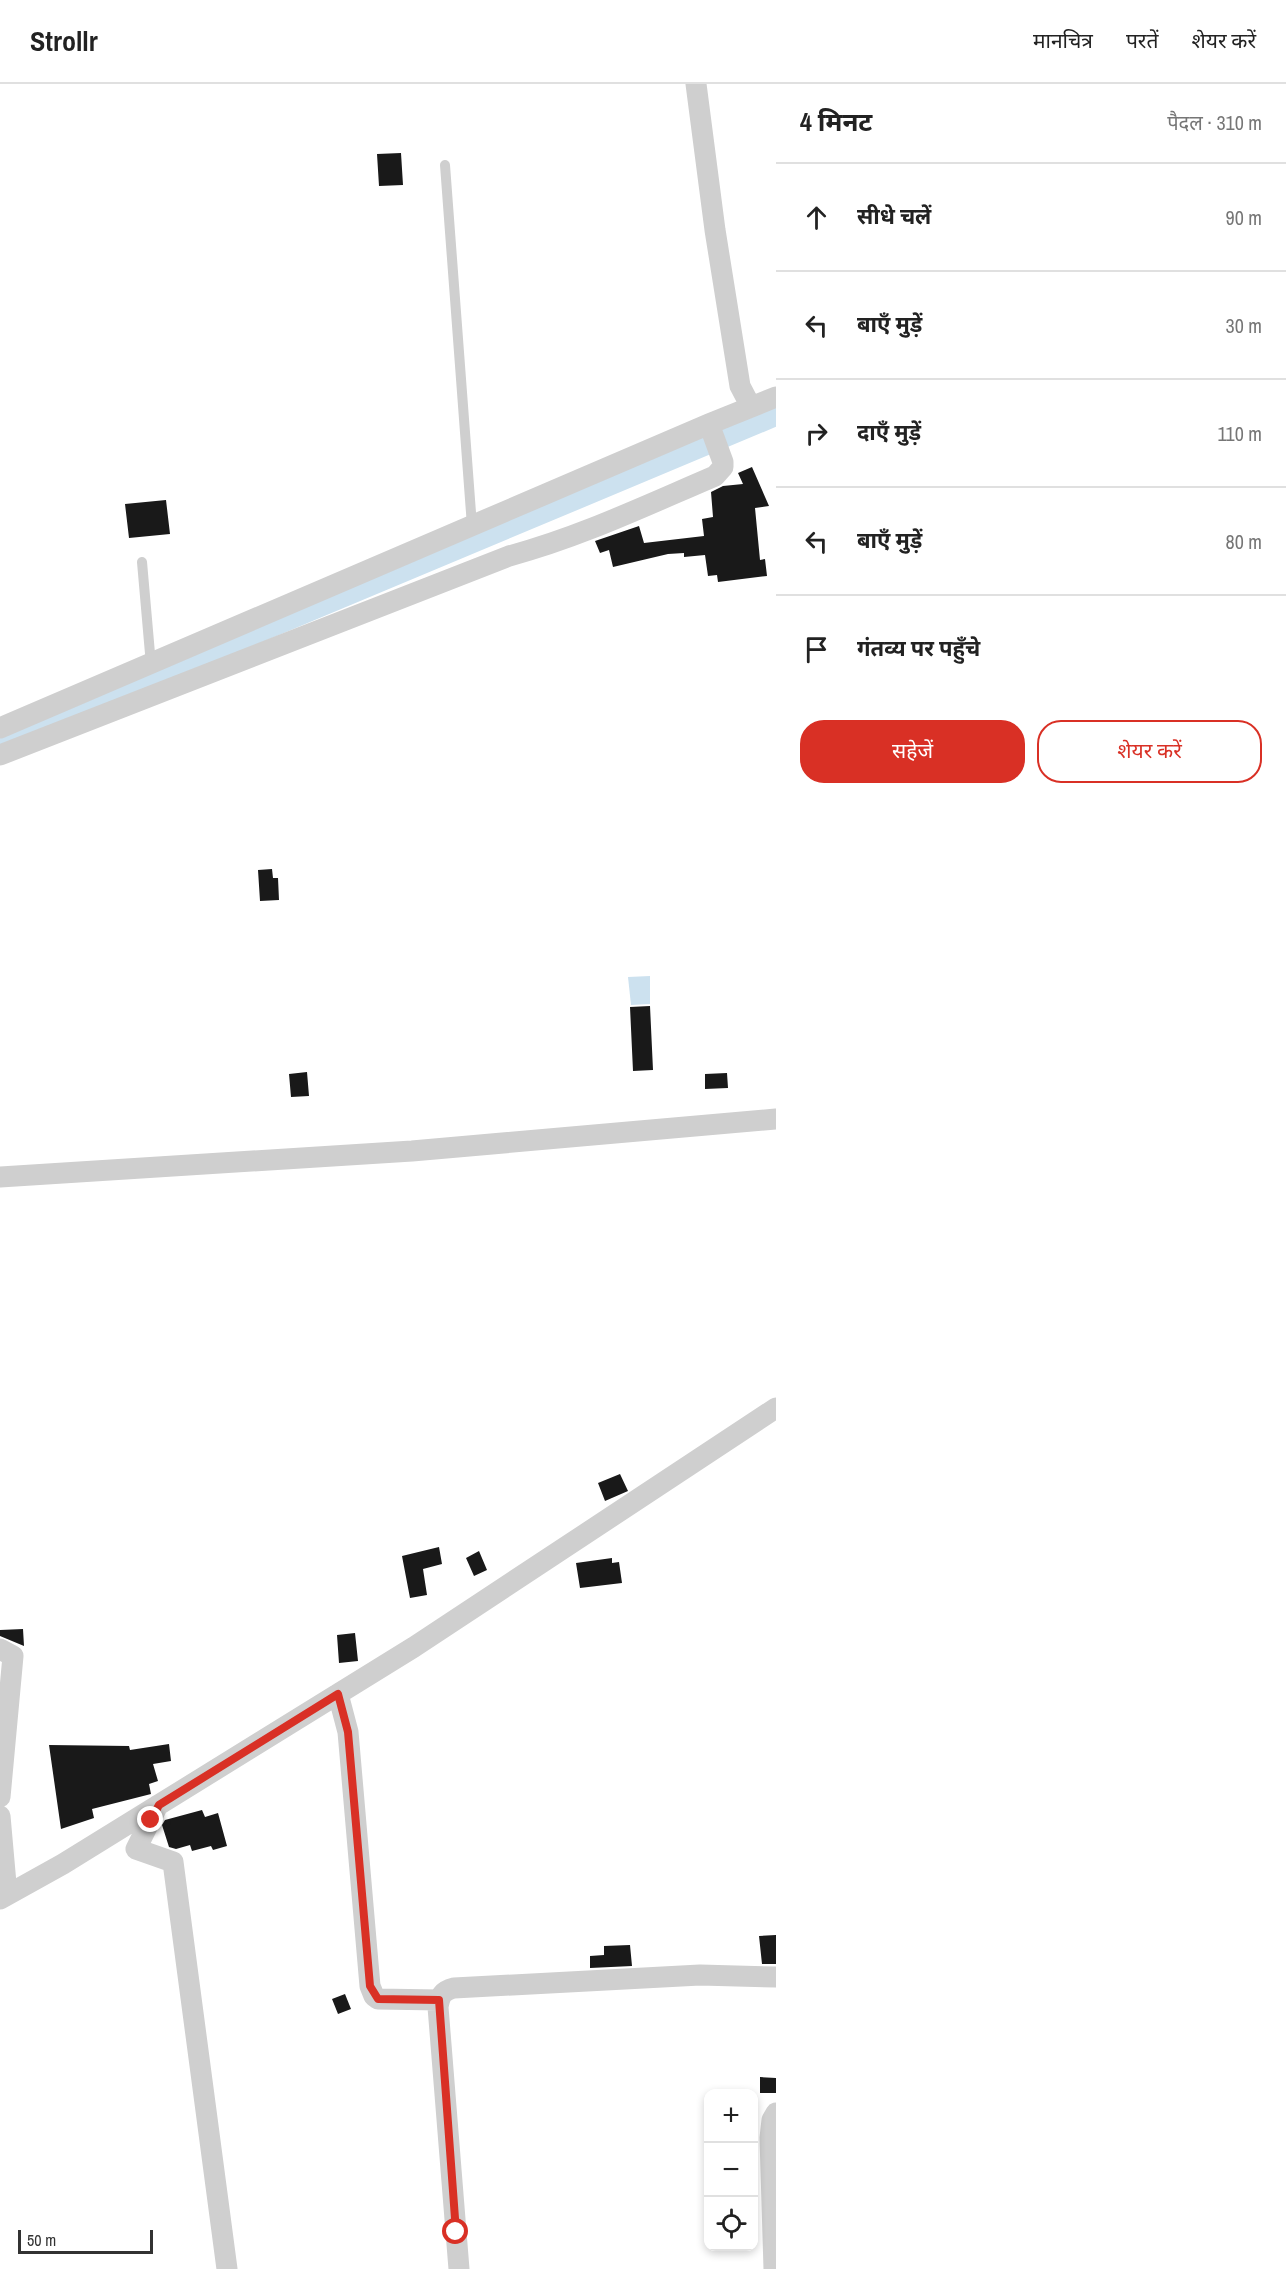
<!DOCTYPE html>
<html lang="hi">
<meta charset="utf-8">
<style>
:root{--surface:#fff;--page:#f6f6f6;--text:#222;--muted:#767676;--line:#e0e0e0;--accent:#d93025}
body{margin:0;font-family:"Archivo Narrow","Noto Sans Devanagari",sans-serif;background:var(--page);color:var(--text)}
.controls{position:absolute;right:18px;bottom:18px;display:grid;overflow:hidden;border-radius:12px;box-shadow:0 3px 9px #0003}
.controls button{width:54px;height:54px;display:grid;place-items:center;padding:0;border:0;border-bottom:2px solid var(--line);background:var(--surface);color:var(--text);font:30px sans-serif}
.scale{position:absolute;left:18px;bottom:15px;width:135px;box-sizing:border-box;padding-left:6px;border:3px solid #323232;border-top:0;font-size:16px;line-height:21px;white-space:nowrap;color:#323232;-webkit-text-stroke:4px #fff;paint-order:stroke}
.stop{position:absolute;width:18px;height:18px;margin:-14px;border:4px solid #d93025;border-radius:50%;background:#fff}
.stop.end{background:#d93025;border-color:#fff;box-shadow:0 2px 6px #0008}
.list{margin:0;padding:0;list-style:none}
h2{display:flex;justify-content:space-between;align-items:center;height:78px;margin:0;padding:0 24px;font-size:26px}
h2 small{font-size:20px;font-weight:400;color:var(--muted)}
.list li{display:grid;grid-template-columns:39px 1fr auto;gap:18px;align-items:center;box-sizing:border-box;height:108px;padding:0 24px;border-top:2px solid var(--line)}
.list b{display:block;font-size:22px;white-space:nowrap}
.list em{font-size:20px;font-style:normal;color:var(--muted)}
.actions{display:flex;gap:12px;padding:18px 24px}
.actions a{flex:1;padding:14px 0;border:2px solid var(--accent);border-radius:24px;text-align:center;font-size:21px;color:var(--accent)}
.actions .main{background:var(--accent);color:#fff}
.icon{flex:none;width:33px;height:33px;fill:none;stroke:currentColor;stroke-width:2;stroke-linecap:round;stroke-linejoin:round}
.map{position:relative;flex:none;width:776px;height:2185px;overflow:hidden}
header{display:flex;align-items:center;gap:36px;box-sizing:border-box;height:84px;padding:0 30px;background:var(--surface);border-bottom:2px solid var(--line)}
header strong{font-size:28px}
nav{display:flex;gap:33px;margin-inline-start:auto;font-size:21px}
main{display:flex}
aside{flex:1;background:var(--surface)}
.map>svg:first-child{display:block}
.water{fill:#cce1ef}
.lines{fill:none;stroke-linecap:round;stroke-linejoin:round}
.canal{stroke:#cce1ef;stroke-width:20}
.building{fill:#191919}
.lane{stroke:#cfcfcf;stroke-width:10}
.street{stroke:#cfcfcf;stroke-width:21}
.route{stroke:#d93025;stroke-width:8}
</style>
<header>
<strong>Strollr</strong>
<nav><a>मानचित्र</a><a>परतें</a><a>शेयर करें</a></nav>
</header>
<main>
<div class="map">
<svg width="776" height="2185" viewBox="0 0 776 2185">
<rect width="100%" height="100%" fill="#fff"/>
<path class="water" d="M650 892V920L631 921 628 893Z"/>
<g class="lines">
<path class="canal" d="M0 657 776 332"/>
</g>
<path class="building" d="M401 69 403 101 379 102 377 70Z
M752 383 769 422 755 424 760 476 765 475 767 492 718 498 717 491 708 492 705 471 684 473V469L668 470 613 483 609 466 600 469 595 457 639 442 644 459 704 452 702 435 713 433 711 408 723 402 743 400 738 389Z
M166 416 170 450 129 454 125 420Z
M272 785 273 794H278L279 816 260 817 258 786Z
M650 922 653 986 633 987 630 923Z
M307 988 309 1012 291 1013 289 990Z
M727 989 728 1004 705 1005V990Z
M620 1390 628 1407 605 1417 598 1399Z
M439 1463 442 1480 423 1485 427 1511 410 1514 402 1472Z
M479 1467 487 1486 474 1492 466 1474Z
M612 1474V1479L619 1478 622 1499 580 1504 576 1479Z
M23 1545 24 1562 0 1552V1546Z
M355 1549 358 1577 339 1579 337 1551Z
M169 1660 171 1677 153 1680 158 1697 149 1700 151 1710 92 1725 94 1734 61 1745 49 1661 129 1662 130 1666Z
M202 1726 205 1733 218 1729 227 1762 213 1766 211 1762 192 1767 190 1761 176 1765 169 1763 162 1741 165 1736Z
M776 1851V1880H762L759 1852Z
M630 1861 632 1882 590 1884V1872L604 1871V1862Z
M345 1910 351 1925 338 1930 332 1915Z
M760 1993 776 1994V2009H760Z"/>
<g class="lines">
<path class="lane" d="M445 81 472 442
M142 478 151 581"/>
<path class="street" d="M696 0 715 146 740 302 751 323
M0 644 709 340 776 313
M0 671 509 472C580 453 647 421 715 392L723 383V378L709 340
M0 1093 412 1067 776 1035
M0 1565 13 1572 0 1713
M338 1610 348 1648 370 1902 374 1912 378 1915 439 1916
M158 1721 136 1765 173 1778 227 2185
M0 1732 7 1811
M0 1815 63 1780 414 1563 776 1324
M459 2185 438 1923C440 1912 442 1907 454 1904L700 1891 776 1893
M774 2185 770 2054 772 2036 776 2029"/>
</g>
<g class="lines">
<path class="route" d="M151 1736 159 1721 338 1610 348 1648 370 1902 378 1915 439 1916 456 2148"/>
</g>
</svg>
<div class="controls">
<button>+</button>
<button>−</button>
<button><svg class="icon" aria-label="locate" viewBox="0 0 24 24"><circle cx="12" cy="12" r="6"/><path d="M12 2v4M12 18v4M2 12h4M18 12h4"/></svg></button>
</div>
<div class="scale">50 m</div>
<div class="stop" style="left:456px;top:2148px"></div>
<div class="stop end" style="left:151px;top:1736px"></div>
</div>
<aside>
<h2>4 मिनट<small>पैदल · 310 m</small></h2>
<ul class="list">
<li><svg class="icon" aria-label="ahead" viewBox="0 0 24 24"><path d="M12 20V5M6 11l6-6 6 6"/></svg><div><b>सीधे चलें</b></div><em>90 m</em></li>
<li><svg class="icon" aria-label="left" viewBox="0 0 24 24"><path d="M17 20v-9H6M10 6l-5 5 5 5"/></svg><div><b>बाएँ मुड़ें</b></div><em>30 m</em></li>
<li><svg class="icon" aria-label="right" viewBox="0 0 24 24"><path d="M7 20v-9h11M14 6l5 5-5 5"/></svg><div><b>दाएँ मुड़ें</b></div><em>110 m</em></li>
<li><svg class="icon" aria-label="left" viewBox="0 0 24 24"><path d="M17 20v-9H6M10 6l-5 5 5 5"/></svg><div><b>बाएँ मुड़ें</b></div><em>80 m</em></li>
<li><svg class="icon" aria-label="arrive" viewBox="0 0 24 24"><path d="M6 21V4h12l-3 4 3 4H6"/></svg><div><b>गंतव्य पर पहुँचे</b></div></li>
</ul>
<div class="actions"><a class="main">सहेजें</a><a>शेयर करें</a></div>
</aside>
</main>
